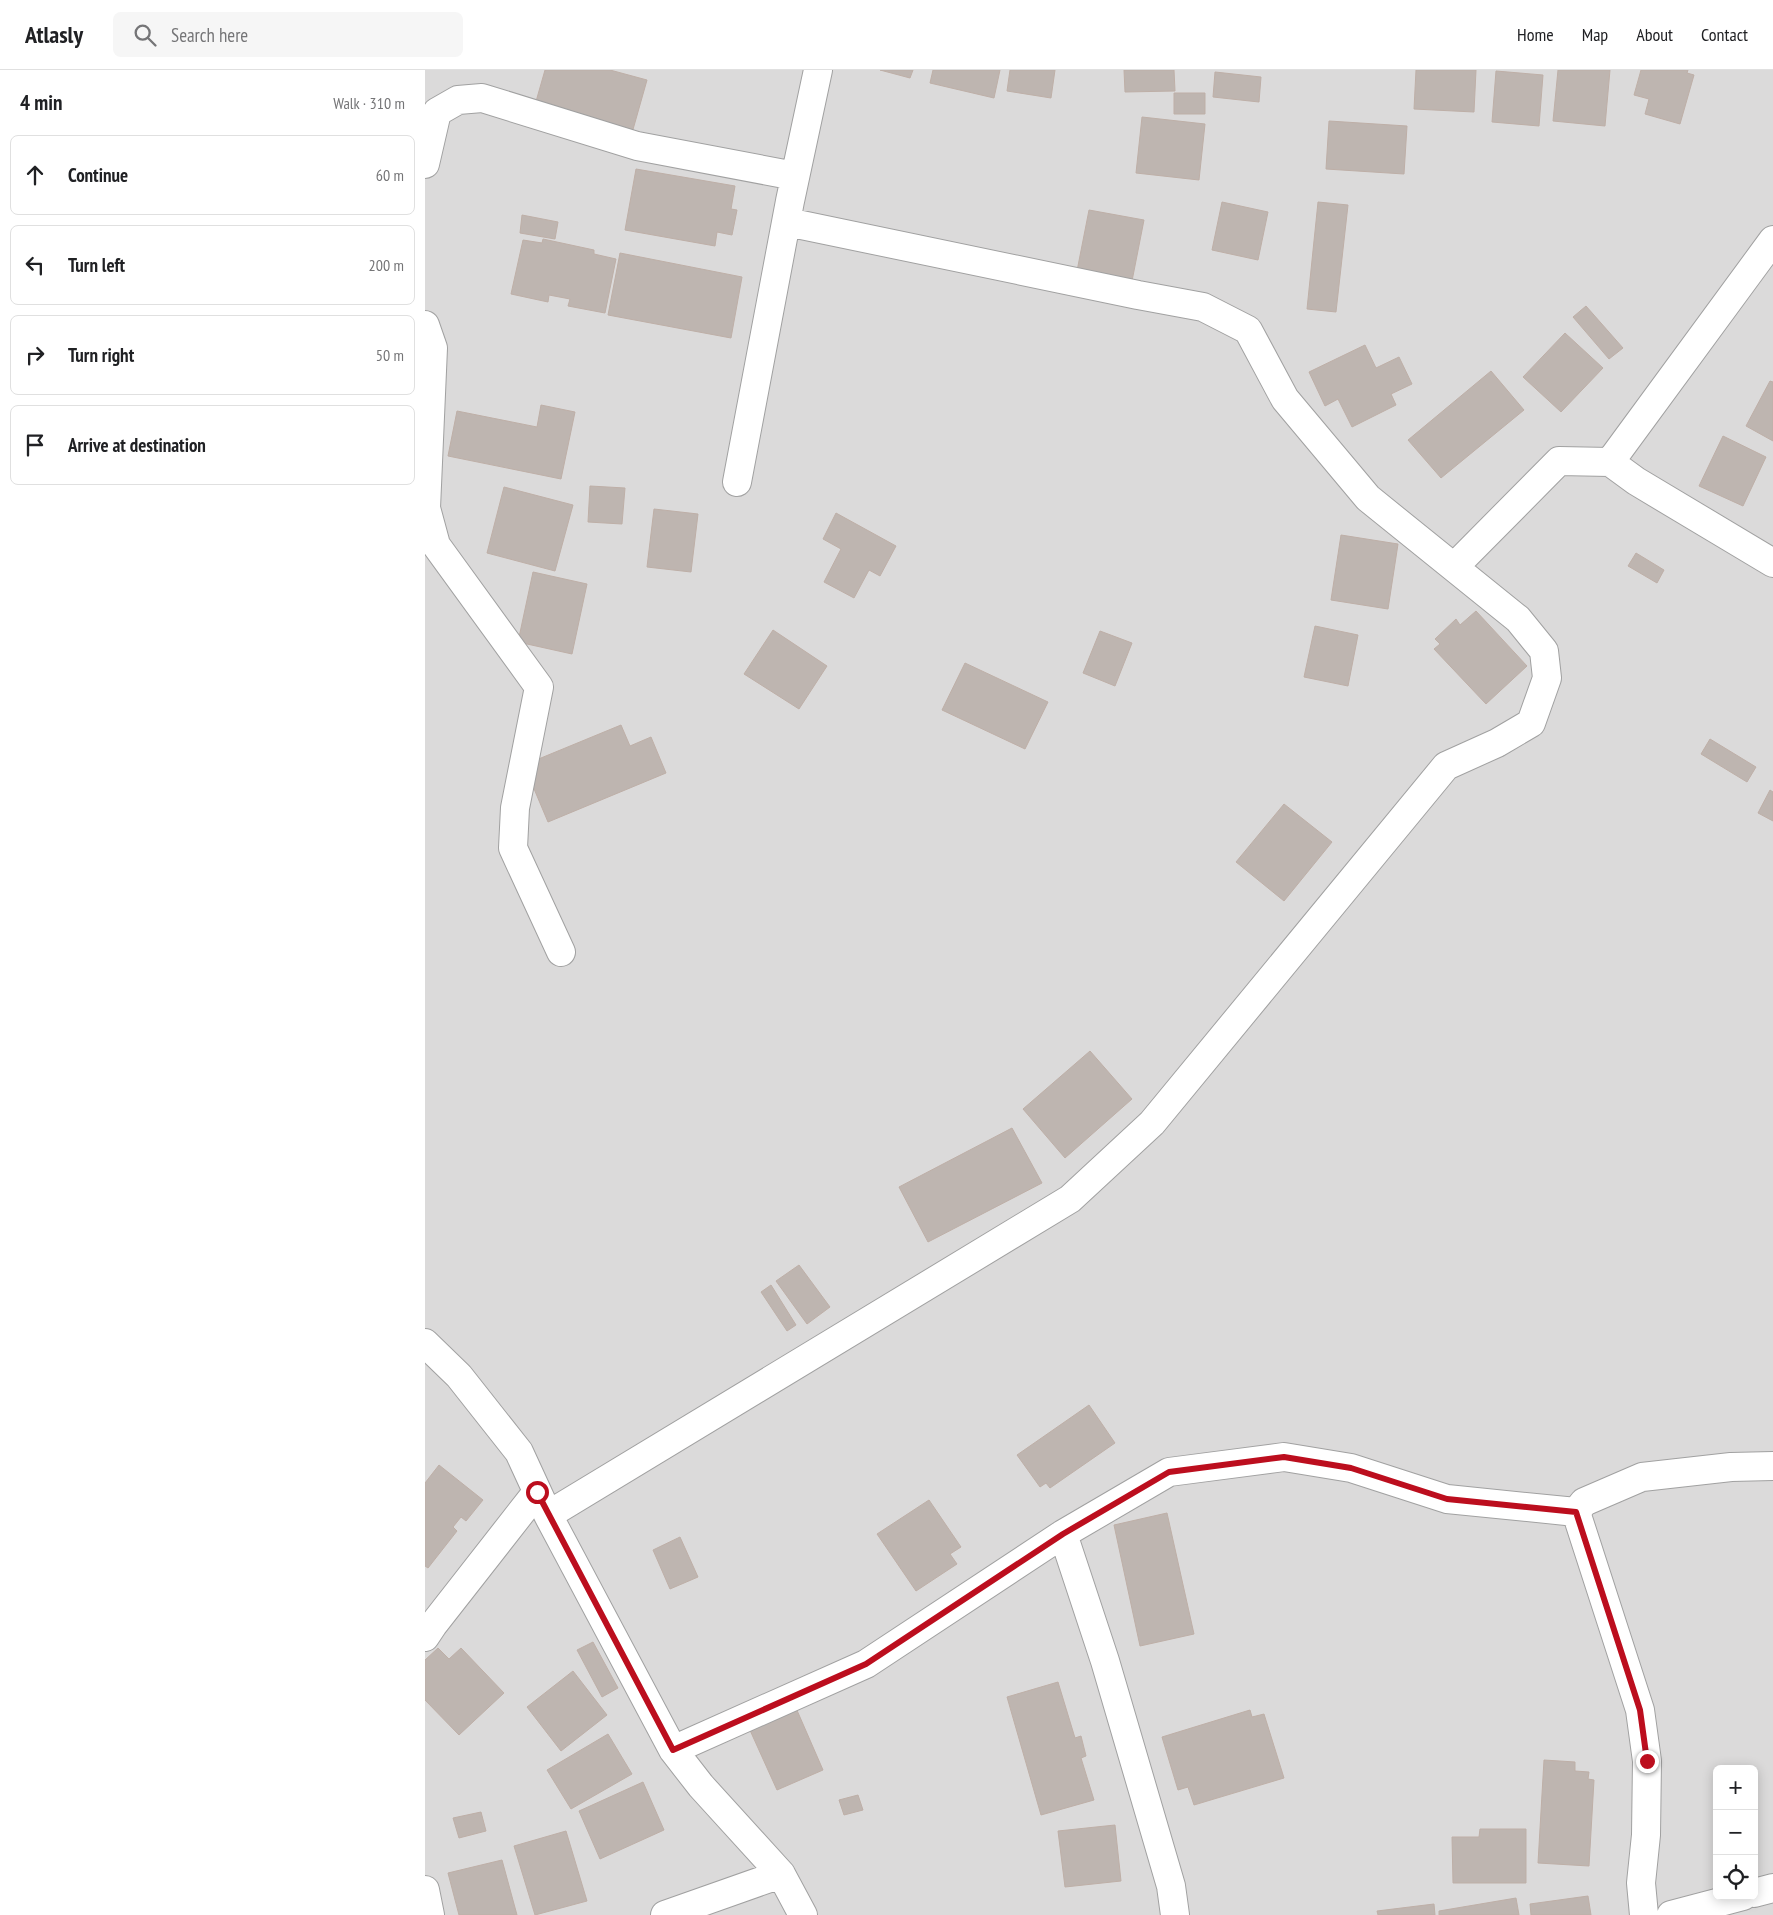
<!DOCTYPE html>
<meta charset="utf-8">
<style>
:root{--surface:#fff;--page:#f6f6f6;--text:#202124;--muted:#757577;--line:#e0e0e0}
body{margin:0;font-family:"PT Sans Narrow",sans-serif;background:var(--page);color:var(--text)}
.controls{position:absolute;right:15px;bottom:15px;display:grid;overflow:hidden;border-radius:8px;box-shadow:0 2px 12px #0003}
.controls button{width:45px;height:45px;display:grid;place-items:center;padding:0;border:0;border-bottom:1px solid var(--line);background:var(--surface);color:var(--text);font:25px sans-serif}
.stop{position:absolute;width:15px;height:15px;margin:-11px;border:4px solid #bc0e1e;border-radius:50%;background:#fff}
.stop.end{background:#bc0e1e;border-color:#fff;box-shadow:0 1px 5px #0008}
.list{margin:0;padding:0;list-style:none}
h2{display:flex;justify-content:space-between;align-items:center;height:65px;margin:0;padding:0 20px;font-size:21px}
h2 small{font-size:16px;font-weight:400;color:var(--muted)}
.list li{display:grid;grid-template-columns:32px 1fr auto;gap:15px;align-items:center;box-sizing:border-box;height:80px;margin:0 10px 10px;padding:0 10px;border:1px solid var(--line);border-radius:8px}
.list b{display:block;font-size:19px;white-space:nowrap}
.list em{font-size:16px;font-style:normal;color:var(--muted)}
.icon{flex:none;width:28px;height:28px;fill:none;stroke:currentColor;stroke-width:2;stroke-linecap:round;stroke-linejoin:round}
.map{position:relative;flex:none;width:1348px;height:1845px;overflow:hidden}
header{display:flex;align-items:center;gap:30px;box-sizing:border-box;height:70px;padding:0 25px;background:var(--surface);border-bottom:1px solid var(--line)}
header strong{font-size:24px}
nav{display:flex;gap:28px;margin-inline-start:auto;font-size:18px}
.search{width:350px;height:45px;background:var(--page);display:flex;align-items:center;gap:12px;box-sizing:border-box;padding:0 18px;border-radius:8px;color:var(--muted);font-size:19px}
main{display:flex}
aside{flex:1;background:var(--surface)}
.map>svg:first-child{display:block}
.residential{fill:#dbdada;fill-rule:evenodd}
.building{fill:#beb5b0;stroke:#beafa7}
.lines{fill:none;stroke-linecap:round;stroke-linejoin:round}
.minor-casing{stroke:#a1a1a1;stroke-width:30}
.minor{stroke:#fff;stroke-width:28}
.route{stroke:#bc0e1e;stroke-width:6}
</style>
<header>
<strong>Atlasly</strong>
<div class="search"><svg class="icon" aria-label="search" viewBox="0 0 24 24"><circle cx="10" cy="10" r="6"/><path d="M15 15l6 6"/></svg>Search here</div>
<nav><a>Home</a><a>Map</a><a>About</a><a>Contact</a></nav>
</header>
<main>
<aside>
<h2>4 min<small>Walk · 310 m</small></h2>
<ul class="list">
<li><svg class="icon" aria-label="ahead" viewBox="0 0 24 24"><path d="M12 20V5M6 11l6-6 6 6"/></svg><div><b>Continue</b></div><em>60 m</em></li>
<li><svg class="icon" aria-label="left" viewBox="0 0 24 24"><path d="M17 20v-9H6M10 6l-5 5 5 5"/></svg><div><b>Turn left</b></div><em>200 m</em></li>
<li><svg class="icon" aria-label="right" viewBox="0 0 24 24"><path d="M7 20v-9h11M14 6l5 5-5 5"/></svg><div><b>Turn right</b></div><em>50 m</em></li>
<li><svg class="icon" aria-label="arrive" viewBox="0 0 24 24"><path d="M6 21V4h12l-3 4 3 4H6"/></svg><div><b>Arrive at destination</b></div></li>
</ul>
</aside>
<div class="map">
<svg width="1348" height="1845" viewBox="0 0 1348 1845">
<rect width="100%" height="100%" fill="#ede9e4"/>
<path class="residential" d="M0 0H1348V1845H0ZM1292 1699H1329V1826H1292Z"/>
<path class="building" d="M120 0H185L222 10 207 63 110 35Z
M455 0H488L485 8Z
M508 0H575L569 28 505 13Z
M585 0H630L626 28 582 21Z
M699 0H749L750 21 700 22Z
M991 0H1051L1049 42 989 39Z
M1133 0H1185L1180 56 1128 51Z
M1216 0H1263L1262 3 1269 5 1255 54 1220 44 1224 29 1209 25Z
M1071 1 1118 5 1114 56 1067 52Z
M790 2 836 7 834 32 788 27Z
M749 23H780V44H749Z
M717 47 780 54 774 110 711 103Z
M904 51 982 56 979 104 901 99Z
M211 99 310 116 306 139 312 140 307 165 292 162 290 176 200 160Z
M797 132 843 142 833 190 787 180Z
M893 132 923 135 911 242 882 239Z
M664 140 719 150 707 211 652 201Z
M97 145 133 152 130 169 95 163Z
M118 169 169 180V184L191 189 180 243 143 236 145 229 124 225 123 232 86 224 98 170 117 173Z
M195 183 317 207 306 268 183 245Z
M1161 236 1198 278 1184 289 1148 247Z
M1140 263 1178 298 1136 342 1098 307Z
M940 275 951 298 974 287 987 314 966 324 971 335 927 357 913 329 900 336 884 302Z
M1066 301 1099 340 1016 408 983 370Z
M1345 311 1348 312V371L1321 356Z
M116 335 150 342 136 409 23 386 32 341 112 357Z
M1298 366 1341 387 1318 436 1274 416Z
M165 416 200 418 197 454 163 452Z
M79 417 148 435 130 501 62 483Z
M229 439 273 444 266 502 222 497Z
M411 443 471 476 455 506 444 500 429 528 399 512 416 479 398 469Z
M916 465 973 474 963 539 906 530Z
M1211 483 1239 500 1232 513 1203 496Z
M108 502 162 514 147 584 93 572Z
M1051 541 1102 596 1061 634 1009 579 1015 574 1010 569 1031 549 1035 555Z
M890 556 933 565 923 616 879 607Z
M348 560 402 596 374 639 319 604Z
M675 561 707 573 690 616 658 603Z
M540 593 623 632 600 679 517 640Z
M196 655 205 676 226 667 241 703 123 752 99 695Z
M1285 669 1331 697 1322 712 1276 684Z
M1345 720 1348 722V751L1333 743Z
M859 734 907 772 859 831 811 792Z
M665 981 707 1029 640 1088 598 1039Z
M587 1058 617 1113 503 1172 474 1117Z
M374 1195 405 1237 382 1254 351 1211Z
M346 1215 371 1255 362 1261 336 1222Z
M664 1335 690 1373 625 1418 621 1413 615 1417 592 1385Z
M14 1395 58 1430 41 1451 36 1447 28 1457 32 1461 3 1498 0 1496V1413Z
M504 1430 536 1477 525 1484 532 1494 491 1521 452 1464Z
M742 1443 769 1564 715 1576 689 1455Z
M255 1467 273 1507 245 1519 228 1480Z
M168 1572 193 1618 177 1627 152 1580Z
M13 1578 24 1589 36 1578 79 1623 34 1665 0 1630V1590Z
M148 1601 182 1645 136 1681 102 1637Z
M633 1612 650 1668 656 1666 661 1686 656 1688 669 1730 616 1745 582 1627Z
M371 1638 398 1700 352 1720 324 1658Z
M825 1640 827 1647 839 1644 859 1708 769 1735 763 1717 753 1720 737 1667Z
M183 1664 207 1704 146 1739 122 1700Z
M1119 1690 1150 1692V1701L1164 1702 1163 1709 1169 1710 1164 1796 1113 1793Z
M218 1712 239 1760 175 1789 154 1741Z
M433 1725 438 1740 419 1745 414 1730Z
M56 1742 61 1761 34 1768 28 1748Z
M690 1755 696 1811 640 1817 633 1761Z
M1055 1759H1101V1813H1028L1027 1767H1054Z
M141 1761 162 1831 110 1845 89 1776Z
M77 1790 92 1845H34L23 1803Z
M1163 1826 1166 1845H1106L1105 1834Z
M1091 1828 1094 1845H1014V1841Z
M1009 1834 1010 1845H953L952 1841Z"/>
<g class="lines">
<g class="minor-casing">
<path id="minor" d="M0 94 12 42 33 30 57 28 212 76 370 106
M0 255 8 278 1 438 11 475 114 617 90 738 88 778 136 882
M1185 392 1348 170
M312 412 365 131 393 0
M1029 497 1134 391 1185 392 1211 411 1348 493
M0 1273 34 1306 94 1382 123 1445 248 1680 276 1716 356 1804 378 1845
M1151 1442 1159 1432 1217 1407 1306 1397 1348 1396
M123 1445 645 1129 727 1053 1021 696 1072 673 1106 653 1122 608 1119 581 1093 549 943 428 860 329 823 260 778 237 713 225 362 152
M638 1464 680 1591 746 1816 750 1845
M0 1567 8 1555 112 1422
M248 1680 441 1594 638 1464 744 1402 859 1387 926 1398 1022 1429 1151 1442 1215 1640 1222 1691 1221 1765 1216 1813 1219 1845
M0 1820 5 1845
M1329 1823 1348 1818
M240 1845 356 1804
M1246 1845 1318 1826"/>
</g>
<use href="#minor" class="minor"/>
</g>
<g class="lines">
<path class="route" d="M112 1422 248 1680 441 1594 638 1464 744 1402 859 1387 926 1398 1022 1429 1151 1442 1215 1640 1222 1691"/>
</g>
</svg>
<div class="controls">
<button>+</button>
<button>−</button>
<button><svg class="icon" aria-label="locate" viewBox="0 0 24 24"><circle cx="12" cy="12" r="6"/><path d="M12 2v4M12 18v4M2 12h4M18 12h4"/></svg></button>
</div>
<div class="stop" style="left:112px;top:1422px"></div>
<div class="stop end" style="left:1222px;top:1691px"></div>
</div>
</main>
